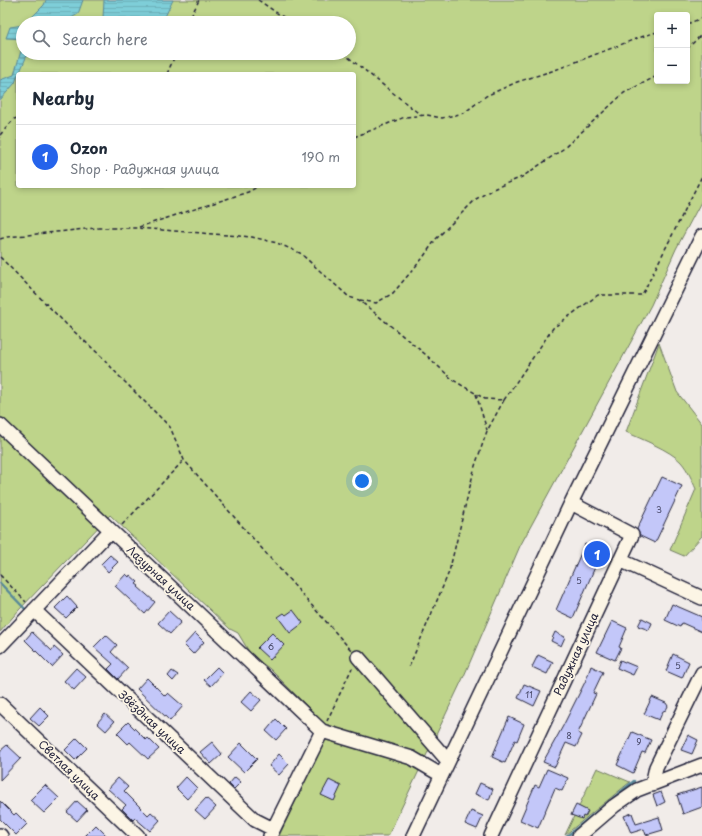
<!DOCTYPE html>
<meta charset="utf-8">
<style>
:root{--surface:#fff;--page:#f6f6f7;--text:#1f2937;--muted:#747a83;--line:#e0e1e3;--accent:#2563eb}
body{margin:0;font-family:"Playpen Sans",sans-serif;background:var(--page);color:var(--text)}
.controls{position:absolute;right:12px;top:12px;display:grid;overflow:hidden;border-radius:4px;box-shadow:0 2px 6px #0003}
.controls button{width:36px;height:36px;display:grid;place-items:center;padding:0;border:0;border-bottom:1px solid var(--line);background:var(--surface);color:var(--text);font:20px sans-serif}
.you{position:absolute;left:362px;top:481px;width:14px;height:14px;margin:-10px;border:3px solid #fff;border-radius:50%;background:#1a73e8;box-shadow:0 0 0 6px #1a73e833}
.badge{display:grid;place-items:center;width:26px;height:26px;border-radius:50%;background:var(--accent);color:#fff;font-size:13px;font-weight:700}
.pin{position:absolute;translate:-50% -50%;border:2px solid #fff;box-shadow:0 1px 4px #0006}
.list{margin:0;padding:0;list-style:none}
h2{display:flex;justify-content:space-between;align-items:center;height:52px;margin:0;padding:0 16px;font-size:17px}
h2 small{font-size:13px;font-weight:400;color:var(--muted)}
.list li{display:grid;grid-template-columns:26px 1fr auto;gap:12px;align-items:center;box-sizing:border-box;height:64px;padding:0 16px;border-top:1px solid var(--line)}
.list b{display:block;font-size:15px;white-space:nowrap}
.list p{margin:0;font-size:13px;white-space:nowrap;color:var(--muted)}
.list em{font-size:13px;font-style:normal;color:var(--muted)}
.icon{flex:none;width:22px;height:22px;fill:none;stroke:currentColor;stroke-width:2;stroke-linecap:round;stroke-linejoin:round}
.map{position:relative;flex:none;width:702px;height:836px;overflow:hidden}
.search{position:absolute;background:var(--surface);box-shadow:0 2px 6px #0003;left:16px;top:16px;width:340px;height:44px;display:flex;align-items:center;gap:10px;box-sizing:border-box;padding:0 14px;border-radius:22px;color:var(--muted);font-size:15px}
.panel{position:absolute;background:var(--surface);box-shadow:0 2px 6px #0003;left:16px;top:72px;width:340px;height:116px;border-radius:4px}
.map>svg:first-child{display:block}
.green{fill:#bed48a;stroke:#707b62;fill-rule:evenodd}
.water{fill:url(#water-rules);stroke:#598999}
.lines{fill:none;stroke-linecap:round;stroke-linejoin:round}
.stream{stroke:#598999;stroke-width:2.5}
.building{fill:#c3c7f9;stroke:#22223b}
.minor-casing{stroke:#22223b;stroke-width:16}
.path{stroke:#22223b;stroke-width:1.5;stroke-dasharray:4 3;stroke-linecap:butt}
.minor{stroke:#fcf5e5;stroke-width:13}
.labels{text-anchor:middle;stroke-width:3.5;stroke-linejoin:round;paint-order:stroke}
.number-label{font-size:9px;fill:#4a4b6a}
.street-label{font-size:11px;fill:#22223b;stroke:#fcf5e5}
</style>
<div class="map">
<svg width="702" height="836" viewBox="0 0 702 836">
<defs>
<pattern id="water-rules" width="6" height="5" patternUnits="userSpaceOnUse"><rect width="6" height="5" fill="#7eced8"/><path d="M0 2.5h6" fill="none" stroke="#6db1ba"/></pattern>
</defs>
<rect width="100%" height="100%" fill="#f1ece9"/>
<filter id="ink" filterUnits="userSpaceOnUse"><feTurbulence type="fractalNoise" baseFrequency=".025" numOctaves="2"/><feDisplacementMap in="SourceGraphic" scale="8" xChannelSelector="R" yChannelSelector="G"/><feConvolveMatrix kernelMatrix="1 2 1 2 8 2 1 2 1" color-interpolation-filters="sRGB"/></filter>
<g filter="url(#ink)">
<path class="green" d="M0 0H702V200L676 249 651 305 520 546 464 676 388 836H279L330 729 270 669 251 655 238 633 230 629 110 515 19 610 0 632ZM657 15H687V81H657ZM23 23H349V53H23ZM18 74H354V186H18Z
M659 343 677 392 702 424V536L684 556 670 550 696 489C692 480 688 470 681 462 670 450 641 439 626 432Z
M597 768 630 782 565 835Z"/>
<path class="water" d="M46 0H83L78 14 63 23H26L44 5Z
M104 0H173L162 23H106L103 18Z
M23 25V39L6 38 10 27Z
M23 44V53H28L19 74H18L15 83 0 100V80L14 75Z"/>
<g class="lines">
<path class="stream" d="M0 583 27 611
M567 836 634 781"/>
</g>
<path class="building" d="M662 477 682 486 655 543 640 536 637 529Z
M585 544 602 551 573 618 556 610Z
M110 555 118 562 108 572 101 564Z
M126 574 129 577 130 575 138 582 136 584 139 586 138 587 155 602 145 614 115 586Z
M67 596 77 607 66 618 55 608Z
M672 604 702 617V632L682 623 680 627 665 620Z
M293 610 303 623 290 633 278 617 284 613 286 615Z
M169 611 181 622 170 634 158 623Z
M642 618 652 623 649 630 638 626Z
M612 621 627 628 619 647 621 648 615 660 597 652Z
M32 632 52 651 54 647 63 655 52 667 25 640Z
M555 632 565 637 561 646 551 641Z
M195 633 204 642 193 654 184 645Z
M272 633 284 645 270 660 257 648Z
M106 635 117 645 111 652 128 668 118 679 108 669 113 664 94 647Z
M673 654 689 662 682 678 666 671Z
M538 655 553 662 547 674 532 667Z
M620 660 637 667 633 675 617 668Z
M591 666 603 672 593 693 596 694 578 733 582 735 576 747 566 743 555 767 543 762 563 726 586 680Z
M217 667 223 673 211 686 204 680Z
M76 668 86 677 74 690 64 681Z
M172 671 178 675 173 681 168 676Z
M147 678 165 696 168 693 183 706 170 721 137 689Z
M524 684 541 691 534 706 518 698Z
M251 691 261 700 251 711 241 702Z
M652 697 666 703 668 706 666 710 663 711 659 720 644 714Z
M40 707 49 716 39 726 30 718Z
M105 714 114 722 106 731 97 723Z
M509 717 524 724 517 741 515 740 505 763 492 757Z
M276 719 286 729 276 740 266 731Z
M128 722 146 740 148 738 159 749 148 759 130 742 128 744 117 733Z
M632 732 651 740 645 753 642 752 633 773 617 765Z
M688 735 698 740 692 754 681 750Z
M77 738 87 748 75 760 65 750Z
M212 742 222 754 211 764 200 752Z
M241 743 257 759 244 772 228 757Z
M7 745 21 758 0 780V751Z
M279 754 289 764 279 775 269 766Z
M547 769 568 778 562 791 555 788 538 828 520 820 535 785 539 787Z
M186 777 197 788 187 799 176 788Z
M235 777 241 782 234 789 229 784Z
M118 778 128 787 124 791 148 815 151 812 160 820 150 831 135 818 133 820 122 809 126 805 108 789Z
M329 780 341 786 334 801 321 795Z
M480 783 493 789 489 800 475 794Z
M45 785 59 798 44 813 30 800Z
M702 787V807L683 814 677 795Z
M661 792 665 802 657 806 653 795Z
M206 798 216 807 205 819 195 810Z
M0 801 14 815 16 813 27 824 16 835 0 819Z
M77 801 87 810 77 821 67 812Z
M576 805 588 811 585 817 583 816 582 819 571 815Z
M471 811 483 816 477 829 465 824Z
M632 813 636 824 659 817 663 830 646 835 644 829 631 833 624 816Z
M96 825 107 836H85Z"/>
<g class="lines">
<g class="minor-casing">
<path id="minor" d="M0 425 322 731 412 758 441 775
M620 560 702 598
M34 610 255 820 273 829
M0 646 106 535 114 534
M358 657 448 761
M0 704 138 836
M652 785 656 767 702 673
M0 835 1 836
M270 836 322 731
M413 836 571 503 702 236
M491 836 632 535 571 503
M579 836 614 806 637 790 702 765"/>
</g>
<path class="path" d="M258 0 292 23
M188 23 199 0
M687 24 702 18
M687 49 702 34
M343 53 422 116
M167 74 176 53
M0 135 14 119 18 118
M354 137 405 117 427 115 442 118 464 113 486 96 517 82 555 70 638 38 657 32
M139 227 248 192 259 186
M0 239 7 237 96 228H137L252 237 277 243 300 253 349 297 359 300 425 354 453 380 485 399 504 400 487 431 475 466 449 572 409 667
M0 257 67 325 102 357 120 377 170 427 184 460 351 650
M360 300 376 303 393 293 422 259 436 239 476 199 493 189 522 177 563 149 624 93 657 76
M476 394 487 430
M504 400 553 328 598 295H642L702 176
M122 525 184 460
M0 575 26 602
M327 721 352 668"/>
<use href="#minor" class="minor"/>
</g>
</g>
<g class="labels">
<g class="number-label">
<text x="659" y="513">3</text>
<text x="579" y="584">5</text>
<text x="271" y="650">6</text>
<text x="678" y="669">5</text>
<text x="529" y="698">11</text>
<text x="569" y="739">8</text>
<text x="639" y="745">9</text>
</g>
<g class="street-label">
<text transform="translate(161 578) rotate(43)" y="4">Лазурная улица</text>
<text transform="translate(576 654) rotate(-65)" y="4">Радужная улица</text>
<text transform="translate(152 722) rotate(43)" y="4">Звёздная улица</text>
<text transform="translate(69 770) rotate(44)" y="4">Светлая улица</text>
</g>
</g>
</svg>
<div class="controls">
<button>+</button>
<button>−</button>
</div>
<div class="you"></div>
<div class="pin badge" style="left:597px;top:554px">1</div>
<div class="search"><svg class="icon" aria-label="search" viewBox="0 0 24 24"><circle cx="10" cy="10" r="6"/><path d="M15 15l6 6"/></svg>Search here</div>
<section class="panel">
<h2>Nearby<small></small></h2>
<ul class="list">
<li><span class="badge">1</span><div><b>Ozon</b><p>Shop · Радужная улица</p></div><em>190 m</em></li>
</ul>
</section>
</div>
